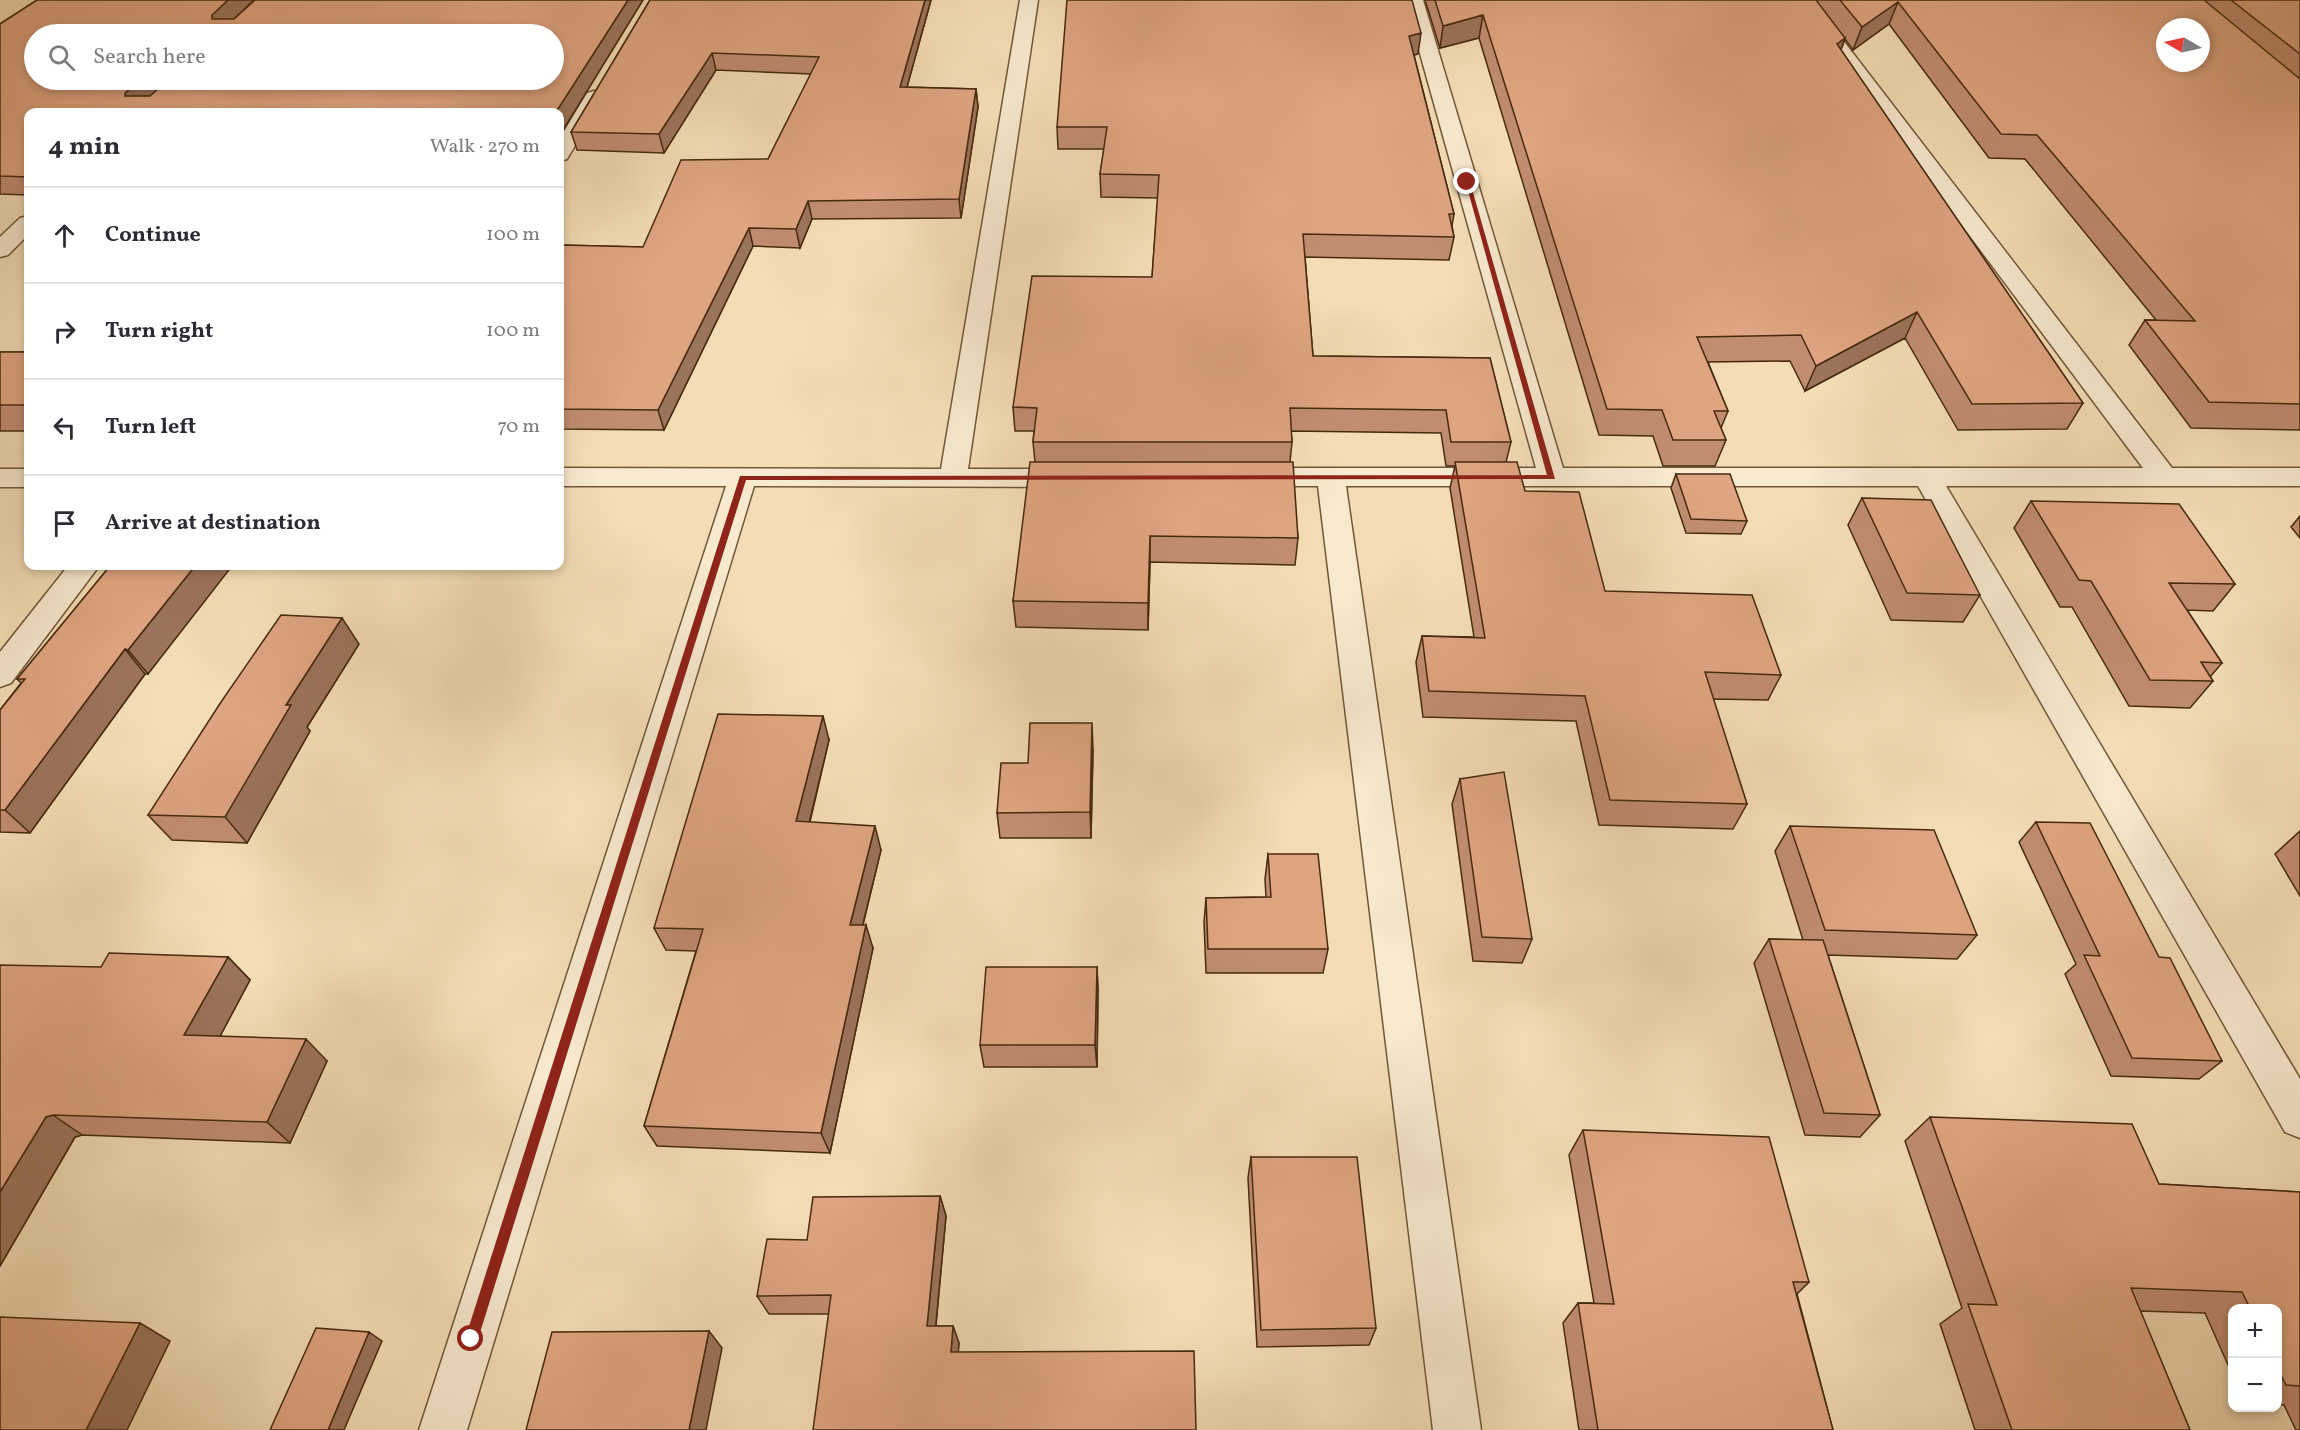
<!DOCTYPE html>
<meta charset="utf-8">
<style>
:root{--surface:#fff;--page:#f7f7f7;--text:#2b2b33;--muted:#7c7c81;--line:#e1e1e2}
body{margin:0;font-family:Vollkorn,serif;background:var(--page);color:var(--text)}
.controls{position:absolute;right:18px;bottom:18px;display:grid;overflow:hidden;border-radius:12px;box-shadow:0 3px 9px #0003}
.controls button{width:54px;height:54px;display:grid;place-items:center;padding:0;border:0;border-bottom:2px solid var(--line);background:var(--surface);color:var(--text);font:30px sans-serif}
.compass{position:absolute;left:2156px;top:18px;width:54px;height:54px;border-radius:50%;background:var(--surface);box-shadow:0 3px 9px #0003;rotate:279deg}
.stop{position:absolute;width:18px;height:18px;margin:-14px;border:4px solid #8f2418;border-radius:50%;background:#fff}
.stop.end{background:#8f2418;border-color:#fff;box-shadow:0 2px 6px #0008}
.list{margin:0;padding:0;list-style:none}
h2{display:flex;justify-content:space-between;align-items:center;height:78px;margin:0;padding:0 24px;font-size:26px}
h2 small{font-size:20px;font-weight:400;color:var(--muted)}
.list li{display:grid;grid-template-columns:39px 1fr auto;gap:18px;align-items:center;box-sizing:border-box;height:96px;padding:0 24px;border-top:2px solid var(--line)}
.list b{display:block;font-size:22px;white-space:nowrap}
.list em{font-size:20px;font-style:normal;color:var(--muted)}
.icon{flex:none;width:33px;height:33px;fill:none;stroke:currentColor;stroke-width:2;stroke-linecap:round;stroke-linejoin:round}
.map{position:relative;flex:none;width:2300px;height:1430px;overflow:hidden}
.search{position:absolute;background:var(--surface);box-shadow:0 3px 9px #0003;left:24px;top:24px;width:540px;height:66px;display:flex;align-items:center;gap:15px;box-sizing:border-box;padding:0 21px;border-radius:33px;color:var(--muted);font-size:22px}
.panel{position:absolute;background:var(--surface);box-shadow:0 3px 9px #0003;left:24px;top:108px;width:540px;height:462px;border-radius:12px}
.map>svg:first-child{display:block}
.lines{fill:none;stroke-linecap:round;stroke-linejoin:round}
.minor-casing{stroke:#725737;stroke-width:3}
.minor{fill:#f8e9cf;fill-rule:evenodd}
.wall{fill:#c08d70;stroke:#472a0d;stroke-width:1.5;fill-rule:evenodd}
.shaded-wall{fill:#9c735b;stroke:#472a0d;stroke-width:1.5}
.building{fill:#dfa482;stroke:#472a0d;stroke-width:1.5;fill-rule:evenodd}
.route{fill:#8f2418}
</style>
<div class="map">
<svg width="2300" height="1430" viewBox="0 0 2300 1430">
<rect width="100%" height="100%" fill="#f4ddb5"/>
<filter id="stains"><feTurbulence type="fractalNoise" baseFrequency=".00333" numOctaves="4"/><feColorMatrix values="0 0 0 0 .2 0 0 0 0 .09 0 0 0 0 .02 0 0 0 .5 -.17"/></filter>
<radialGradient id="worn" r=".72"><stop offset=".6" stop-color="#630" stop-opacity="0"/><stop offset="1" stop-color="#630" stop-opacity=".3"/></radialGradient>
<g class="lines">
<g class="minor-casing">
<path id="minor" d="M1020 0H1038L968 469H1074L1084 472 1088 478 1084 484 1074 487 754 486 467 1430H419L726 486H560V468L941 469Z
M1405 0H1423L1563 468H2143L1794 0H1812L2172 468H2300V486H1946L2300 1079V1138L2285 1132 1918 486H1346L1481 1430H1433L1318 486H1248L1238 483 1234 477 1238 471 1248 468H1536Z
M594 91 601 93 604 97 567 159 560 161V138L587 93Z
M28 216V235L8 255 0 257V237L20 218Z
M0 469H28V487H0Z
M68 566H99L11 683 0 687V652Z"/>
</g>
<use href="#minor" class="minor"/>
</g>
<path class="wall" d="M37 0H254L240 13 255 0H643L560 135V112H28V195L0 194V24ZM34 34H554V80H34Z
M650 0H931L907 87 976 89 978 107 961 218 812 219 800 248 753 246 664 430 560 429V245L643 247 768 159 811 74 716 70 664 153 577 150 571 132Z
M1425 0H2300V430L2191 428 2129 345 2145 320H2156L2025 159 1989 158 1889 24 1853 50 1845 39 1841 50 2083 403 2067 429 1958 430 1905 338 1805 391 1790 361 1708 362 1728 411 1721 428 1726 440 1715 466H1663L1653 436 1599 435 1479 38 1440 48Z
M1418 54 1414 55 1454 214 1452 226 1454 237 1449 260 1305 257 1313 356 1490 358 1511 442 1506 462 1525 491 1605 591 1781 675 1768 700 1713 699 1747 804 1733 829 1599 825 1576 721 1423 717 1416 662 1422 636 1474 637 1450 488 1455 466H1446L1441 433 1291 431 1292 442 1290 462 1298 538 1295 565 1150 562 1148 630 1016 627 1013 601 1035 462 1033 442 1034 431H1015L1013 407 1152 277 1158 198 1101 197 1100 174 1104 149H1058L1057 127Z
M0 352H28V431H0Z
M1676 474 1747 521 1741 534 1686 533 1671 488Z
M1862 498 1980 595 1963 622 1891 620 1848 525Z
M2031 501 2235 584 2213 611 2187 610 2222 663 2210 677 2213 681 2190 708 2129 706 2072 607H2060L2014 528Z
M2300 516V538L2291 527Z
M110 566 148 674H145L30 833 0 832V710L21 683 17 679Z
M359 644 307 727 310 731 247 843 172 840 148 815Z
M829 740 810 822 881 850 863 925 873 948 830 1153 657 1146 644 1126 696 951 666 950 654 928Z
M1093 749 1091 838H1000L997 813 1028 763Z
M1460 779 1532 939 1522 963 1473 961 1452 804Z
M2036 822 2159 957 2222 1061 2199 1079 2111 1076 2065 974 2076 964 2019 842Z
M1790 826 1977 935 1957 959 1828 955 1880 1115 1860 1137 1805 1135 1754 963 1769 939 1803 940 1775 851Z
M2300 831V896L2275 854Z
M1268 854 1328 949 1323 973H1206L1204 922 1206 898 1266 897 1265 879Z
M228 957 250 980 220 1036 327 1061 290 1143 82 1135 75 1137 0 1266 101 967Z
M1097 967 1098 991 1097 1067H984L980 1045Z
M1930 1117 2159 1184 2300 1192V1430H2296L2284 1405 2277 1404V1308H2232V1374L2205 1313 2140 1311 2190 1430H1975L1940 1324 1962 1308 1905 1141Z
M1583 1130 1809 1282 1797 1294 1833 1430H1579L1563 1323 1578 1303H1594L1569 1155Z
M1251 1157 1376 1328 1369 1345 1257 1347 1248 1178Z
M940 1196 946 1216 936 1326H953L959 1343 958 1352 1196 1430 828 1314H769L757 1296 807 1240Z"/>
<path class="shaded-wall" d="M228 0H254L220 32 212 19V15Z
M628 0H643L560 135V112H556Z
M925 0H931L902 105 900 87Z
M1898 2 1889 24 1853 50 1862 27Z
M1483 15 1479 38 1440 48 1443 26Z
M1421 33 1418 54 1406 57 1409 36Z
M1845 38 1837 61V44Z
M712 53 716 70 664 153 659 134Z
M140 80H168L135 110 125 96V93Z
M976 89 978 107 961 218 959 199Z
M808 201 812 219 800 248 796 229Z
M749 228 753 246 664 430 658 410Z
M1917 312 1905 338 1805 391 1816 366Z
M1150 536V562L1148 630V603Z
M195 566H232L148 674 128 650Z
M342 618 359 644 307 727 310 731 247 843 225 817 286 705Z
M125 649 145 674 30 833 5 810Z
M823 716 829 740 804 844 796 821Z
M1092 723 1093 749 1091 838 1090 812Z
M875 826 881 850 857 948 850 925Z
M866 925 873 948 830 1153 821 1133Z
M228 957 250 980 209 1057 184 1035Z
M1097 967 1098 991 1097 1067 1095 1045Z
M306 1039 327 1061 290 1143 267 1122Z
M53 1115 82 1135 75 1137 0 1266V1192L46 1117Z
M940 1196 946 1216 934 1344 927 1326Z
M140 1323 170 1341 127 1430H86Z
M953 1326 959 1343 957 1369 951 1352Z
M709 1331 722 1348 706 1430H689Z
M369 1332 382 1341 344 1430H328Z"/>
<path class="building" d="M37 0H228L212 15V19H234L255 0H628L556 112H28V177L0 176V24ZM34 34H554V80H168L150 96H125V93L140 80H34Z
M650 0H925L900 87 976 89 959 199 808 201 796 229 749 228 658 410 560 409V245L643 247 681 160 768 159 819 57 712 53 659 134 571 132Z
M1067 0H1412L1421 33 1409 36 1454 214H1449L1454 237 1303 234 1313 356 1490 358 1511 442H1451L1446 410 1290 408 1292 442H1033L1037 408 1013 407 1032 276 1152 277 1159 175 1100 174 1107 127H1057Z
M1435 0H1816L1845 38 1837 44 2083 403 1972 404 1917 312 1816 366 1801 335 1697 337 1728 411H1714L1726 440H1673L1662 410 1607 409 1483 15 1443 26Z
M1840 0H2204L2300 79V404L2209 402 2145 320 2195 321 2037 135 2001 134 1898 2 1862 27ZM2165 27H2201V63H2165Z
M2231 0H2300V54Z
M0 352H28V405H0Z
M1030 462H1293L1298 538 1150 536 1148 603 1013 601Z
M1455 462H1517L1525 491 1579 492 1605 591 1752 595 1781 675 1705 672 1747 804 1610 800 1585 696 1429 691 1422 636 1485 638Z
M1676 474H1730L1747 521 1691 519Z
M1862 498 1931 500 1980 595 1907 593Z
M2031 501 2179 504 2235 584 2169 583 2222 663 2201 662 2213 681 2150 680 2091 581 2079 580Z
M110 566H195L128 650 125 649 5 810H0V710L25 679H17Z
M281 615 342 618 286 705H291L225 817 148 815 221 702Z
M718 714 823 716 796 821 875 826 850 925H866L821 1133 644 1126 703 929 654 928Z
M1030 723H1092L1090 812 997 813 1001 763H1028Z
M1504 772 1532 939 1482 937 1460 779Z
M2036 822 2090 823 2159 957 2170 958 2222 1061 2132 1058 2084 955 2100 956Z
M1790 826 1934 830 1977 935 1825 930Z
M1268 854H1318L1328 949H1208L1206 898 1271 897Z
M1769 939 1823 940 1880 1115 1824 1113Z
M109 953 228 957 184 1035 306 1039 267 1122 53 1115 46 1117 0 1192V965L101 967Z
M986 967H1097L1095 1045H980Z
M1930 1117 2132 1124 2159 1184 2300 1192V1386L2286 1385 2277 1367V1308H2250L2242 1292 2131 1288 2190 1430H2012L1968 1304 1997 1305Z
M1583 1130 1769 1137 1809 1282H1793L1833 1430H1598L1578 1303 1614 1304Z
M1251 1157H1357L1376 1328 1261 1330Z
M940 1196 927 1326H953L951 1352 1194 1351 1196 1430H813L831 1295 757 1296 767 1239 807 1240 813 1197Z
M0 1317 140 1323 86 1430H0Z
M316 1328 369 1332 328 1430H270Z
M709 1331 689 1430H526L552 1332Z"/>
<path class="route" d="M1465 180 1470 182 1555 479 746 480 478 1339 476 1344 471 1346 467 1344 465 1339 740 476 1547 475Z"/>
<rect width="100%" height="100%" filter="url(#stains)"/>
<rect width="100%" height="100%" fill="url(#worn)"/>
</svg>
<div class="controls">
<button>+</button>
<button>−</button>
</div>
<svg class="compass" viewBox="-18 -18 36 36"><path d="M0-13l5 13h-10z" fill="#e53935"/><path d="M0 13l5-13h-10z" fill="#7c7c81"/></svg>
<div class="stop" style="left:471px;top:1339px"></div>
<div class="stop end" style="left:1467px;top:182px"></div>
<div class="search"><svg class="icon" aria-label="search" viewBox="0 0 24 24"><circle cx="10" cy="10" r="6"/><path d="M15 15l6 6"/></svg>Search here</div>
<section class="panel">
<h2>4 min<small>Walk · 270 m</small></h2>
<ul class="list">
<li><svg class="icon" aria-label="ahead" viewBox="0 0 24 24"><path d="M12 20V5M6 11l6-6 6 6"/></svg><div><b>Continue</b></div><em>100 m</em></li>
<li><svg class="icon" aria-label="right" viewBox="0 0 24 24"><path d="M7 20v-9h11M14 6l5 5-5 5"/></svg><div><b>Turn right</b></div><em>100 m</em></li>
<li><svg class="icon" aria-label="left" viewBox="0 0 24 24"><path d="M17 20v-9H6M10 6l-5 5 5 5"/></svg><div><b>Turn left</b></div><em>70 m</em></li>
<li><svg class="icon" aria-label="arrive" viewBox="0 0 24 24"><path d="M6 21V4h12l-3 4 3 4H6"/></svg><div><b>Arrive at destination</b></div></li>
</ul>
</section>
</div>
